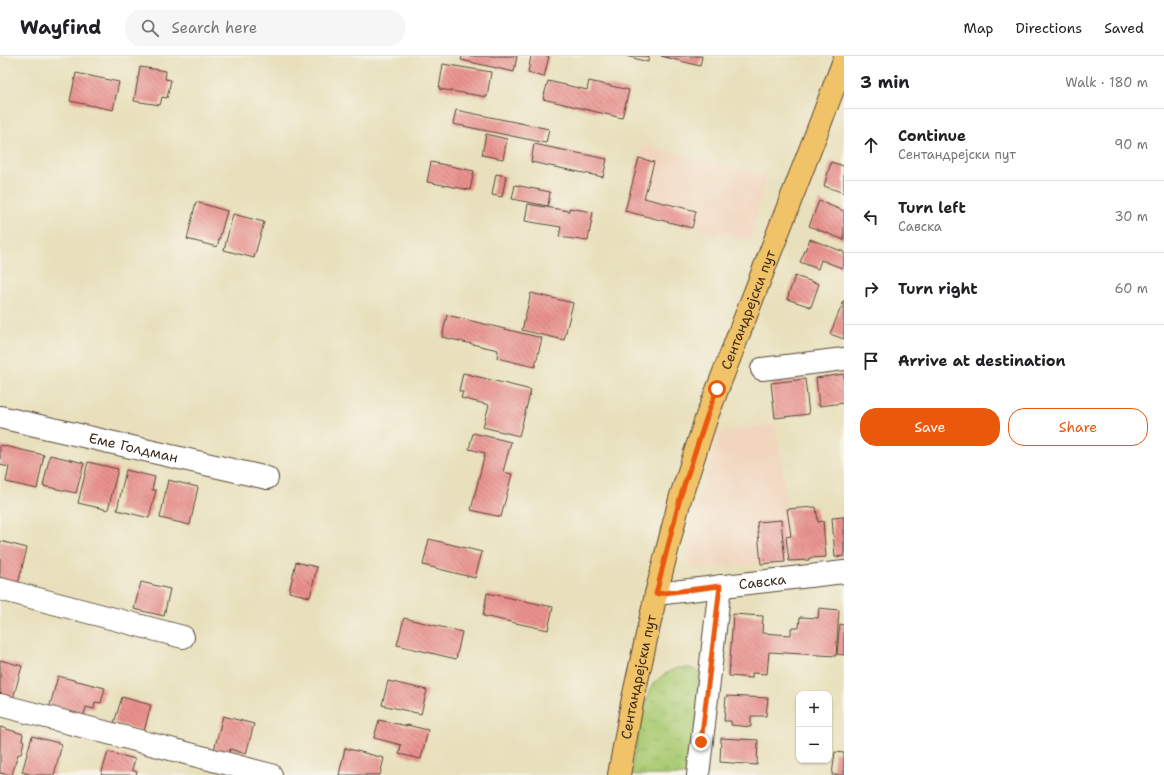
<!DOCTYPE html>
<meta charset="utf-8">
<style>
:root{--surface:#fff;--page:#f6f6f6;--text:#202124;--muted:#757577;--line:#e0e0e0;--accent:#ea580c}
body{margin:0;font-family:"Shantell Sans",sans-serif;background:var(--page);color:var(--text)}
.controls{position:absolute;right:12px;bottom:12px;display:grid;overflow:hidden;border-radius:8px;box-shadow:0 1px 3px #0004}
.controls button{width:36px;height:36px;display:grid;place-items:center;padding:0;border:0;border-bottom:1px solid var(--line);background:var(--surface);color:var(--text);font:20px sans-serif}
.stop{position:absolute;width:12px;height:12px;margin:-9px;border:3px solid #ea580c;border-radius:50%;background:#fff}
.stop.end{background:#ea580c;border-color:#fff;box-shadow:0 1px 4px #0008}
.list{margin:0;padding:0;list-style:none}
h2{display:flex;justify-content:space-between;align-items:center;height:52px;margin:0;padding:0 16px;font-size:17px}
h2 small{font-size:13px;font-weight:400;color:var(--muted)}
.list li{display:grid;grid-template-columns:26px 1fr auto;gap:12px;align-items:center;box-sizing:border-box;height:72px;padding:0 16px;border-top:1px solid var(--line)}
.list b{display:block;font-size:15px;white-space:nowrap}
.list p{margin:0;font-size:13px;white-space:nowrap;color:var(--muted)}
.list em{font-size:13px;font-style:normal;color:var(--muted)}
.actions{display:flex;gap:8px;padding:12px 16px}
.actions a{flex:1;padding:9px 0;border:1px solid var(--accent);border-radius:16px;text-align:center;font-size:14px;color:var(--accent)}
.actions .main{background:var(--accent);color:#fff}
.icon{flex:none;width:22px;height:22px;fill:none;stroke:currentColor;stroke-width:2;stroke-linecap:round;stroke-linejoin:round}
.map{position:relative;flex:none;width:844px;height:719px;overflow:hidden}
header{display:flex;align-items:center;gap:24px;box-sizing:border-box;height:56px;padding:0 20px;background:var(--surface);border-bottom:1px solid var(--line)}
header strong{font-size:19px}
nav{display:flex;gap:22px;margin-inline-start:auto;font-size:14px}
.search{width:280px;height:36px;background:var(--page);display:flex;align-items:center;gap:10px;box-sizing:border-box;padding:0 14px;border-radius:16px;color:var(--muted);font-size:15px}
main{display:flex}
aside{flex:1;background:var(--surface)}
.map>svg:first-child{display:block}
.built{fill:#f1d5bd}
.grass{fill:url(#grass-tufts);stroke:#747b4a}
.building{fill:url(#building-back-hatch)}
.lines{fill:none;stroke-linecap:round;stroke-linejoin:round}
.minor-casing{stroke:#554536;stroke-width:24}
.major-casing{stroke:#554536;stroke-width:24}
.minor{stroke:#fff;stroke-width:22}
.major{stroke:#f1c369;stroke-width:22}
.route{stroke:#ea580c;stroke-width:5}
.labels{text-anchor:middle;stroke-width:4;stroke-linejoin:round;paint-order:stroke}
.street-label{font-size:14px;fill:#3b2a1e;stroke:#f7f3e8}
</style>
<header>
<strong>Wayfind</strong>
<div class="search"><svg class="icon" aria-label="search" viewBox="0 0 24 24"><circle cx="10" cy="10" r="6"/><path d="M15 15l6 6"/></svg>Search here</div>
<nav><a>Map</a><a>Directions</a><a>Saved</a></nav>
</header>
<main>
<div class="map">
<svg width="844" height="719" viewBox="0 0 844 719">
<defs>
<pattern id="grass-tufts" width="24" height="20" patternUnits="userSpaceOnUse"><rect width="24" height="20" fill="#accc75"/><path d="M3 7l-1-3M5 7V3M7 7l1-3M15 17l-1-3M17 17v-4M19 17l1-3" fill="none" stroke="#95af65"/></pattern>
<pattern id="building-back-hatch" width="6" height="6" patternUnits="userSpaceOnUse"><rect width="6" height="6" fill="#ea918d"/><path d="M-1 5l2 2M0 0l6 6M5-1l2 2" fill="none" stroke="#bf7773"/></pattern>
</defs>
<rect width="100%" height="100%" fill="#f7f3e8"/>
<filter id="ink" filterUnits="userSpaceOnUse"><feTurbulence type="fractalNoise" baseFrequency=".025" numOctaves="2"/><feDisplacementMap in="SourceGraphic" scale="8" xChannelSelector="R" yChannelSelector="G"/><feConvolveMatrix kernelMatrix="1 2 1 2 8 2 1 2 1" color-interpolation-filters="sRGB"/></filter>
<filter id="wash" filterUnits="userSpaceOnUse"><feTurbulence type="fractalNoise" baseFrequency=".012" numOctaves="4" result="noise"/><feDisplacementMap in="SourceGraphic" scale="16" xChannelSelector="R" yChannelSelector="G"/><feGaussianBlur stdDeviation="0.9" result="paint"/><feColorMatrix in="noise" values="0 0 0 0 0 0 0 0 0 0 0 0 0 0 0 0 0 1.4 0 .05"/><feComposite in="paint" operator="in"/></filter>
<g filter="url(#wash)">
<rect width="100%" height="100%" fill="#e8e0bc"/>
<path class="built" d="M642 89 767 120 750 186 625 155Z
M776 368 791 480 786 481 789 505 693 514 687 505V490L699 443 718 376Z"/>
<path class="grass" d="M676 612H691L701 617 692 719H631L633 704 643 655 651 630 663 619Z"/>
<g id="blocks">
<path class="building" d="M462 0H517L514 16 461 4Z
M531 0H549L544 21 528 17Z
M626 0H649L648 6Z
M661 0H702L700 10Z
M443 8 491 16 487 41 439 33Z
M140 11 166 15 165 23 171 24 167 42 162 41 160 49 134 45Z
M76 17 119 26 113 54 70 45Z
M548 25 587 34 589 25 629 34 622 62 543 43Z
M456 54 549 73 546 87 453 68Z
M486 78 507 83 503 103 482 99Z
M534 88 607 103 603 121 531 106Z
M639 102 654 106 644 142 696 155 692 172 625 155Z
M431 106 474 115 470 134 427 126Z
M831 106 844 110V137L824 130Z
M496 118 506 120 502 141 492 139Z
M515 129 550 136 548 150 512 143Z
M819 145 844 155V184L809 170Z
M196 146 227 155 217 191 187 183Z
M528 148 569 155V152L593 156 588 185 559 181 561 171 525 165Z
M233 158 264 166 254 202 224 194Z
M810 183 844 196V208L842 212 821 204 818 213 800 206Z
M795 220 819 228 811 251 787 243Z
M531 237 573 247 564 284 522 274Z
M844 244V283L830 278Z
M447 259 542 282 535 311 497 302 498 294 442 281Z
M463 317 531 334 519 380 483 371 489 349 461 342 463 336 459 335Z
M844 318V347L819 350 816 322Z
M805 323 809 358 775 362 771 327Z
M473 377 511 386 503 416 512 418 501 461 471 454 485 397 469 393Z
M0 389 44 399 37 433 6 426 9 411 0 409Z
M50 399 84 407 76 437 43 430Z
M88 406 118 413 108 454 78 447Z
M126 414 155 421 152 434H156L149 462 117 454Z
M168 424 198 431 190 469 160 462Z
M816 451 818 466 823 465 826 501 809 502V504L789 505 786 481 791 480 787 453Z
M844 461V500L835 501 832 462Z
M781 464 785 506 761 508 757 466Z
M429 483 482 496 475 522 423 509Z
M0 485 27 492 18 528 0 523Z
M296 506 317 511 310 541 289 536Z
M141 526 170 533 164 560 134 553Z
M487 537 553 551 548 574 483 560Z
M819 552 839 554 836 600 769 596 767 618 752 617V622L729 620 733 558 763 560 762 577 791 579V572H799L800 561 818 562Z
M404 562 462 576 456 603 397 589Z
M840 568 844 569V599L837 598Z
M0 604 22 610 13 643 0 640Z
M58 620 105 632 101 647 95 646 94 653 86 651 83 662 49 653Z
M388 625 427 634 421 658 382 649Z
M726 640 768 642 766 660H751V671L731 669V665H724Z
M122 641 151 649 144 675 114 667Z
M223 660 254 668 246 698 230 693 229 698 214 694Z
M379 664 407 670V669L428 674 421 703 399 698 401 689 374 682Z
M0 671 23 678 22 684 24 685 21 698H18L12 719 0 717Z
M32 680 62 688 54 719H33L22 716Z
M721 682 758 684 757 709 720 706Z
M345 692 384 702 380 719H339Z
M108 696 135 703 132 714 137 716 136 719H101Z
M835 696 844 697V719H832Z"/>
</g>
</g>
<g filter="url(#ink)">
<use href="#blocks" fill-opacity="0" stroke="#554536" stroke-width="1"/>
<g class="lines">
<g class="minor-casing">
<g id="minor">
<path d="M762 313 844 303"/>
<path id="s1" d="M0 361 267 422"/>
<path d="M0 533 183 581"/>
<path id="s2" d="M656 538 844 516"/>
<path d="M0 649 271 719"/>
<path d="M698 719 720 530"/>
</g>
</g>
<g class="major-casing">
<g id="major">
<path id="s3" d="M619 719 632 647 656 538 680 443 707 360 820 68 844 4"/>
</g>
</g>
<use href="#minor" class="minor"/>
<use href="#major" class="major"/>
</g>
</g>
<g class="lines" filter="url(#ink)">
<path class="route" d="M701 686 720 530 656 538 680 442 707 360 717 333"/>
</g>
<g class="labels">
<g class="street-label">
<text dy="5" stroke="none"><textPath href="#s3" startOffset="484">Сентандрејски пут</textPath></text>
<text dy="5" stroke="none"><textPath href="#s1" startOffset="137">Еме Голдман</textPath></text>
<text dy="5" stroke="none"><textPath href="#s2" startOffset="107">Савска</textPath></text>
<text dy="5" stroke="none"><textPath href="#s3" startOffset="100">Сентандрејски пут</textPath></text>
</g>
</g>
</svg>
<div class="controls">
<button>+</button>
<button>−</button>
</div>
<div class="stop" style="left:717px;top:333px"></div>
<div class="stop end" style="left:701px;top:686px"></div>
</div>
<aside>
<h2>3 min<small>Walk · 180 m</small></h2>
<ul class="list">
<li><svg class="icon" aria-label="ahead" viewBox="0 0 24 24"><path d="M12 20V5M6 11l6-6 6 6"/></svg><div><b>Continue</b><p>Сентандрејски пут</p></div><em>90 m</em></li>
<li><svg class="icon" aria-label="left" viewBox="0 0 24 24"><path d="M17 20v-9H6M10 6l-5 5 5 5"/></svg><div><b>Turn left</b><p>Савска</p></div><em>30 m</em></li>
<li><svg class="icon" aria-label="right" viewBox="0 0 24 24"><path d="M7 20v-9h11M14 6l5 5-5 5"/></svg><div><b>Turn right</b></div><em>60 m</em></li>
<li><svg class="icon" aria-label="arrive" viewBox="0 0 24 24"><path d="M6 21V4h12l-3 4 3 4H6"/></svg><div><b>Arrive at destination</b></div></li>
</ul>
<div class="actions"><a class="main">Save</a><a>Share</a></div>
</aside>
</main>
